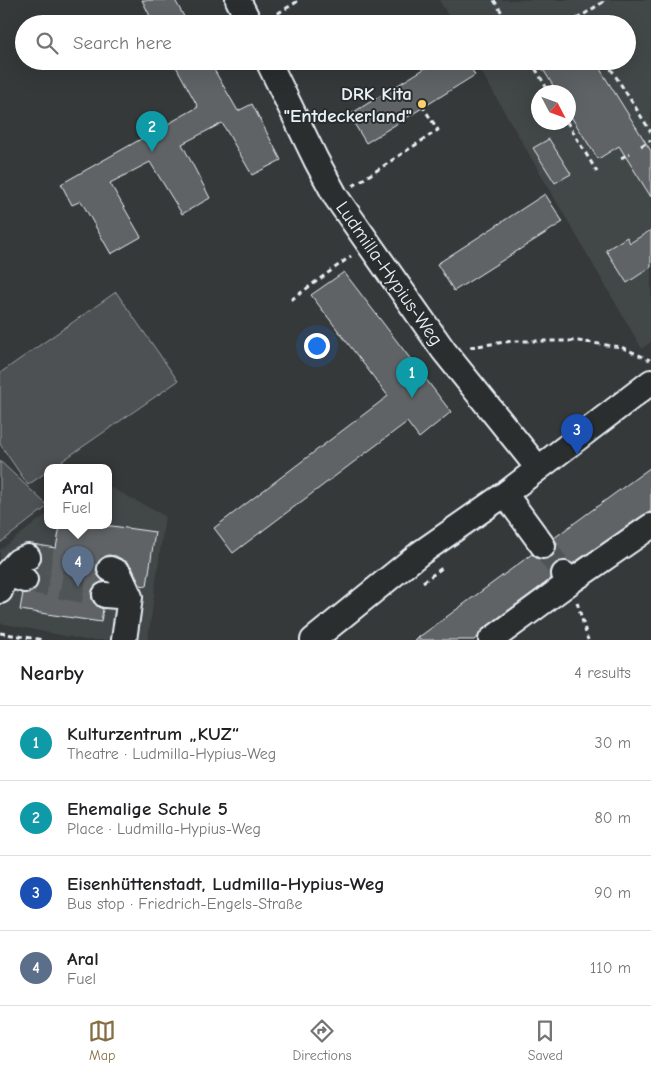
<!DOCTYPE html>
<meta charset="utf-8">
<style>
:root{--surface:#fff;--page:#f6f6f6;--text:#202124;--muted:#757577;--line:#e0e0e0;--accent:#847042}
body{margin:0;font-family:"Comic Neue",sans-serif;background:var(--page);color:var(--text)}
.compass{position:absolute;left:531px;top:85px;width:45px;height:45px;border-radius:50%;background:var(--surface);box-shadow:0 5px 20px #0002;rotate:131deg}
.you{position:absolute;left:316px;top:345px;width:18px;height:18px;margin:-12px;border:4px solid #fff;border-radius:50%;background:#1a73e8;box-shadow:0 0 0 8px #1a73e833}
.badge{display:grid;place-items:center;width:32px;height:32px;border-radius:50%;background:var(--accent);color:#fff;font-size:16px;font-weight:700}
.pin{position:absolute;translate:-50% -41px;filter:drop-shadow(0 1px 2px #0008)}
.pin::after{content:'';position:absolute;top:26px;width:18px;height:15px;background:inherit;clip-path:polygon(0 0,100% 0,50% 100%)}
.popup{position:absolute;left:44px;top:464px;width:68px;height:65px;box-sizing:border-box;display:grid;place-content:center;border-radius:10px;background:var(--surface);filter:drop-shadow(0 1px 4px #0005);font-size:16px;white-space:nowrap;color:var(--muted)}
.popup b{font-size:19px;color:var(--text)}
.popup::after{content:'';position:absolute;left:50%;top:100%;margin-left:-10px;border:10px solid transparent;border-top-color:var(--surface)}
.list{margin:0;padding:0;list-style:none}
h2{display:flex;justify-content:space-between;align-items:center;height:65px;margin:0;padding:0 20px;font-size:21px}
h2 small{font-size:16px;font-weight:400;color:var(--muted)}
.list li{display:grid;grid-template-columns:32px 1fr auto;gap:15px;align-items:center;box-sizing:border-box;height:75px;padding:0 20px;border-top:1px solid var(--line)}
.list b{display:block;font-size:19px;white-space:nowrap}
.list p{margin:0;font-size:16px;white-space:nowrap;color:var(--muted)}
.list em{font-size:16px;font-style:normal;color:var(--muted)}
.icon{flex:none;width:28px;height:28px;fill:none;stroke:currentColor;stroke-width:2;stroke-linecap:round;stroke-linejoin:round}
.map{position:relative;flex:none;width:651px;height:640px;overflow:hidden}
.search{position:absolute;background:var(--surface);box-shadow:0 5px 20px #0002;left:15px;right:15px;top:15px;height:55px;display:flex;align-items:center;gap:12px;box-sizing:border-box;padding:0 18px;border-radius:28px;color:var(--muted);font-size:19px}
.sheet{height:365px;background:var(--surface)}
nav{display:flex;justify-content:space-around;align-items:center;box-sizing:border-box;height:70px;border-top:1px solid var(--line);background:var(--surface);font-size:14px;color:var(--muted)}
nav a{display:grid;justify-items:center;gap:2px}
nav .on{color:var(--accent)}
.map>svg:first-child{display:block}
.built{fill:#424647;fill-rule:evenodd}
.green{fill:#4d5152;stroke:#9aa1a5}
.building{fill:#5f6365;stroke:#e8f1f8}
.lines{fill:none;stroke-linecap:round;stroke-linejoin:round}
.minor-tunnel{stroke:#505556;stroke-width:24;stroke-dasharray:24 12;stroke-linecap:butt}
.minor-casing{stroke:#e8f1f8;stroke-width:28}
.path{stroke:#e8f1f8;stroke-width:3;stroke-dasharray:5 4;stroke-linecap:butt}
.minor{stroke:#2a2d2e;stroke-width:24}
.poi-dot{fill:#ffd166;stroke:#2a2d2e;stroke-width:2}
.labels{text-anchor:middle;stroke-width:4;stroke-linejoin:round;paint-order:stroke}
.poi-label{font-size:19px;font-weight:bold;fill:#e8f1f8;stroke:#2a2d2e;text-anchor:end}
.street-label{font-size:19px;fill:#e8f1f8;stroke:#2a2d2e}
</style>
<div class="map">
<svg width="651" height="640" viewBox="0 0 651 640">
<rect width="100%" height="100%" fill="#35393a"/>
<filter id="ink" filterUnits="userSpaceOnUse"><feTurbulence type="fractalNoise" baseFrequency=".02" numOctaves="2"/><feDisplacementMap in="SourceGraphic" scale="10" xChannelSelector="R" yChannelSelector="G"/><feConvolveMatrix kernelMatrix="1 2 1 2 8 2 1 2 1" color-interpolation-filters="sRGB"/></filter>
<g filter="url(#ink)">
<path class="built" d="M439 0H651V342L642 349 475 61H627V24H453ZM538 92H568V122H538Z
M108 486 165 516 148 640H85L0 623V550L48 513V526H108Z"/>
<path class="green" d="M116 292 178 381 52 468H48V471L28 485 0 444V373Z
M0 461 48 506 0 543Z"/>
<path class="building" d="M142 0H175L188 24H154Z
M173 61H209L238 111 252 104 281 160 252 175 222 123 182 144 210 198 182 214 150 162 110 183 141 237 111 254 81 201 72 205 61 184 198 107Z
M437 61H467L475 75 366 143 349 115Z
M538 61H595L651 151V197L619 146 598 159 568 112V92H557Z
M549 139 571 174 555 183 533 148Z
M545 194 563 222 454 291 437 264Z
M651 230V267L627 283 606 250 627 237 630 243Z
M344 272 451 412 419 438 407 422 233 553 214 528 388 396 311 295Z
M651 467V511L572 564 563 560 556 563 551 569V579L483 629 478 637 474 640H415L532 554 538 559 544 560 551 557 556 551 557 544 554 538Z
M60 526H112L155 532 147 586 140 585 132 567 125 561 116 556 108 555 102 558 98 563 96 570 99 577 104 582 99 583 94 587 91 593 93 601 98 607 103 609 101 622 20 610 23 593H28L34 590 38 584V577L33 570 39 565 41 559V552L37 547 32 544 56 548Z"/>
<g class="lines">
<path class="minor-tunnel" d="M543 546 564 574
M28 557 110 569
M25 580 105 595"/>
<g class="minor-casing">
<path id="minor" d="M238 0 250 24
M268 61 316 160 336 197 444 351 538 468
M505 494 543 546
M110 569 119 573 130 597
M6 574 18 561 28 557
M570 582 651 526
M0 591 6 574 25 580
M105 595 130 597 124 640
M313 640 419 554 505 494 651 382
M491 640 570 582 564 574"/>
</g>
<path class="path" d="M494 0 509 24
M270 18 300 0
M579 18 583 24
M569 24 603 2 602 0
M531 61 549 92
M606 61 651 132
M567 122 597 172
M641 146 651 140
M621 158 630 153
M353 186 438 130 423 107
M291 300 351 256
M470 347 513 341H578L621 347 650 360
M423 582 442 568
M577 602 588 640
M0 633 43 640"/>
<use href="#minor" class="minor"/>
</g>
</g>
<circle class="poi-dot" cx="422" cy="104" r="5"/>
<g class="labels">
<g class="poi-label">
<text x="412" y="100">DRK Kita<tspan x="412" dy="22">"Entdeckerland"</tspan></text>
</g>
<g class="street-label">
<text transform="translate(390 273) rotate(55)" y="7">Ludmilla-Hypius-Weg</text>
</g>
</g>
</svg>
<svg class="compass" viewBox="-18 -18 36 36"><path d="M0-13l5 13h-10z" fill="#e53935"/><path d="M0 13l5-13h-10z" fill="#757577"/></svg>
<div class="you"></div>
<div class="pin badge" style="left:412px;top:398px;background:#0f9aa8">1</div>
<div class="pin badge" style="left:152px;top:152px;background:#0f9aa8">2</div>
<div class="pin badge" style="left:577px;top:455px;background:#1a4fb4">3</div>
<div class="pin badge" style="left:78px;top:587px;background:#5c6f8a">4</div>
<div class="popup"><b>Aral</b>Fuel</div>
<div class="search"><svg class="icon" aria-label="search" viewBox="0 0 24 24"><circle cx="10" cy="10" r="6"/><path d="M15 15l6 6"/></svg>Search here</div>
</div>
<section class="sheet">
<h2>Nearby<small>4 results</small></h2>
<ul class="list">
<li><span class="badge" style="background:#0f9aa8">1</span><div><b>Kulturzentrum „KUZ“</b><p>Theatre · Ludmilla-Hypius-Weg</p></div><em>30 m</em></li>
<li><span class="badge" style="background:#0f9aa8">2</span><div><b>Ehemalige Schule 5</b><p>Place · Ludmilla-Hypius-Weg</p></div><em>80 m</em></li>
<li><span class="badge" style="background:#1a4fb4">3</span><div><b>Eisenhüttenstadt, Ludmilla-Hypius-Weg</b><p>Bus stop · Friedrich-Engels-Straße</p></div><em>90 m</em></li>
<li><span class="badge" style="background:#5c6f8a">4</span><div><b>Aral</b><p>Fuel</p></div><em>110 m</em></li>
</ul>
</section>
<nav>
<a class="on"><svg class="icon" aria-label="map" viewBox="0 0 24 24"><path d="M3 6l6-2 6 2 6-2v14l-6 2-6-2-6 2zM9 4v14M15 6v14"/></svg>Map</a>
<a><svg class="icon" aria-label="directions" viewBox="0 0 24 24"><path d="M12 3l9 9-9 9-9-9zM9 14v-3h6M13 9l2 2-2 2"/></svg>Directions</a>
<a><svg class="icon" aria-label="saved" viewBox="0 0 24 24"><path d="M7 4h10v16l-5-4-5 4z"/></svg>Saved</a>
</nav>
